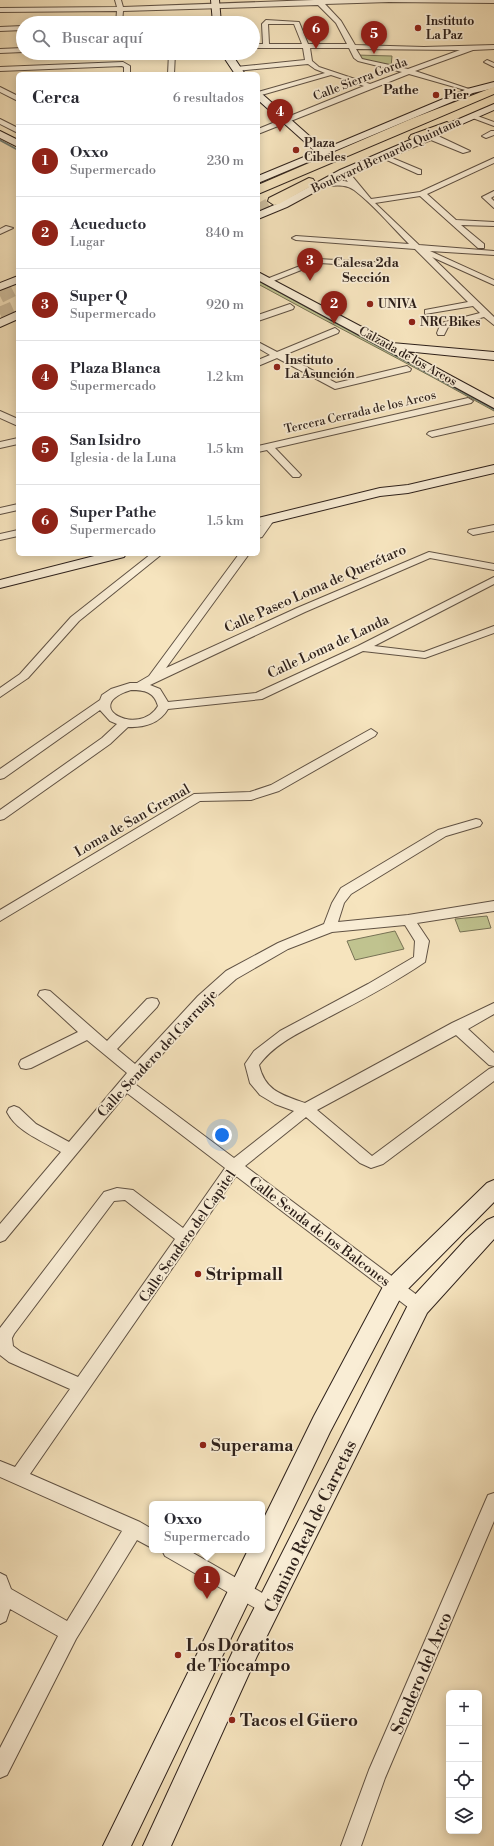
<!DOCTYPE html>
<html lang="es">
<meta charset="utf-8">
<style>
:root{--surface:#fff;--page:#f7f7f7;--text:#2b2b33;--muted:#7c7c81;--line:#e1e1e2;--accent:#8f2418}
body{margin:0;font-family:"Libre Bodoni",serif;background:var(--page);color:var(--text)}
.controls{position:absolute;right:12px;bottom:12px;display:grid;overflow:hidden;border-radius:6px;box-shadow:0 2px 10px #0003}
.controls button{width:36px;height:36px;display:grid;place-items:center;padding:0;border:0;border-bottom:1px solid var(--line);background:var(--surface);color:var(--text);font:20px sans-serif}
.you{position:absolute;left:222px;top:1135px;width:14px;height:14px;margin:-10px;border:3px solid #fff;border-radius:50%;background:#1a73e8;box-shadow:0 0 0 6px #1a73e833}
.badge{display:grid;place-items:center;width:26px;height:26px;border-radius:50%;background:var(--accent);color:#fff;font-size:13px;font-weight:700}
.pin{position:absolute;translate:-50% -33px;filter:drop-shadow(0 1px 2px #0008)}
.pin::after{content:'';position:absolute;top:21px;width:14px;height:12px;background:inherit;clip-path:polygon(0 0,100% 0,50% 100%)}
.popup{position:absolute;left:149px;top:1501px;width:116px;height:52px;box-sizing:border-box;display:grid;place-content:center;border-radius:6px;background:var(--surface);filter:drop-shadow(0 1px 3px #0005);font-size:13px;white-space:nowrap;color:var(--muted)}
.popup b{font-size:15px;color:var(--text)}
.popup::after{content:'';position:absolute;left:50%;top:100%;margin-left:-8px;border:8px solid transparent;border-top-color:var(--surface)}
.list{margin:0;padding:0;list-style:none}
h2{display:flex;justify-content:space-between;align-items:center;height:52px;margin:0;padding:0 16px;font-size:17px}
h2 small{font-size:13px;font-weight:400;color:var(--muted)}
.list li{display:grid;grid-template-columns:26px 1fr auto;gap:12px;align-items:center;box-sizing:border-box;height:72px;padding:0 16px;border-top:1px solid var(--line)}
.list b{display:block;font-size:15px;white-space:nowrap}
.list p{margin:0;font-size:13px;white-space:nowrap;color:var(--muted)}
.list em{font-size:13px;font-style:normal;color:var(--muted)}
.icon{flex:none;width:22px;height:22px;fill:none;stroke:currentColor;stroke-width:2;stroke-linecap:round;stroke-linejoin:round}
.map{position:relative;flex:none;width:494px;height:1846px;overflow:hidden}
.search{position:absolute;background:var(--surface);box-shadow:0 2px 10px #0003;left:16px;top:16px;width:244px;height:44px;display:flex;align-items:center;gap:10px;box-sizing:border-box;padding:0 14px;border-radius:22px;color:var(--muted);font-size:15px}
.panel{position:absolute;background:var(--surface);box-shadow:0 2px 10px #0003;left:16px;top:72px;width:244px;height:484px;border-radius:6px}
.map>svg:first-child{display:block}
.green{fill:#c0c38f;stroke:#777255}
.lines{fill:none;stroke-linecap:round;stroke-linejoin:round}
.stream-far1{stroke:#717f78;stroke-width:2}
.stream{stroke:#717f78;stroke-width:2.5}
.highway-tunnel-far1{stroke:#cebd9d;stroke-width:12;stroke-dasharray:12 6;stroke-linecap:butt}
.highway-tunnel{stroke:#cebd9d;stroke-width:14;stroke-dasharray:14 8;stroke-linecap:butt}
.street-casing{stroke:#605244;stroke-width:2}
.secondary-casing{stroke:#2e211b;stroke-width:2}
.highway-casing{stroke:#2e211b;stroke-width:2}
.street{fill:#f9edd5;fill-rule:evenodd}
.secondary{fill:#f9edd5;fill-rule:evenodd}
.highway{fill:#f6e4be;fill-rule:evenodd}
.poi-dot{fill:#8f2418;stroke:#f9edd5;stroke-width:1.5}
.labels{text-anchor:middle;stroke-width:3.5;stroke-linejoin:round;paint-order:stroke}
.far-poi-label{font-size:12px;font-weight:bold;fill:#2e211b;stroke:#f9edd5;text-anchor:start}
.far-street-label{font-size:12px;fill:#2e211b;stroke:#f9edd5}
.far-neighbourhood-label{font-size:13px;font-weight:bold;fill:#2e211b;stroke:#f9edd5}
.street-label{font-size:14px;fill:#2e211b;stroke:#f9edd5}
.near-poi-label{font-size:17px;font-weight:bold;fill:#2e211b;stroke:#f9edd5;text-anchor:start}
.near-street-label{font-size:17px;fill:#2e211b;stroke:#f9edd5}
</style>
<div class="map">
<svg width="494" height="1846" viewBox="0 0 494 1846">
<rect width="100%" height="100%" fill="#f6e4be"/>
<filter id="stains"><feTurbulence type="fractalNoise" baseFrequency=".005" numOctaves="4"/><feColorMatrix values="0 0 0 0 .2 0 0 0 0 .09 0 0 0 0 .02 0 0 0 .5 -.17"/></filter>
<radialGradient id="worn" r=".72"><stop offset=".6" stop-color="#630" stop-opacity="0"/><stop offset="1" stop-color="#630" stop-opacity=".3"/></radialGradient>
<path class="green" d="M356 55 392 56 391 67 360 60Z
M258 275 494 405V411C416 367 336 327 258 284Z
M487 916 491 928 460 932 455 919Z
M395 931 404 949 355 960 347 941Z"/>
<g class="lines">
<path class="stream-far1" d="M0 140 18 150"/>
<path class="stream" d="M258 280 494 409"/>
<path class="highway-tunnel-far1" d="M258 210 274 201"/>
<path class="highway-tunnel" d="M0 296 18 287
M0 314 18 306"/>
<g class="street-casing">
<path id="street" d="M115 0H121L123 7 314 0H494V3L389 2 325 4 341 21 355 45 424 47 494 45V49L473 50 415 71 472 90V92L409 74 258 134V129L364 86 331 75 258 96V92L325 73 315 69 308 64 236 71 233 69 236 67 305 60 303 48H253V44H263L262 24 266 20 299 22 308 44H347L336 23 318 5 123 11 122 23H116L117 11 0 12V8L117 7ZM268 24H294L302 44H269ZM310 48H349L354 58 358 61 402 72 370 84 319 67 312 61ZM356 49 460 50 408 69 362 59Z
M23 26V30L0 31V27Z
M23 48V52L0 53V49Z
M169 53H175L174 74H168Z
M487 60 494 63V67L484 62Z
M123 62 130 66V74H124V67L122 66 0 71V67Z
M0 87 18 96V101L0 92Z
M472 114 494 122V126L470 117 469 116Z
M0 119 18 128V133L0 124Z
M491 131H494V135L486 138 482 136Z
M421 133 436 135 470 151 463 153 431 140 390 157 421 170V174H418L378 156 382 154 387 155 425 138 421 137Z
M494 158V163L427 194 456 220 494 222V226L461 225 484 244V248H478L420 196 375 203 419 245 494 251V255L430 251 494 280V285L432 257 494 317V325L484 317 448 327 444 335H438L437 333 441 323 480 313 473 306 425 314V310L468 302 415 249 296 240 292 238 296 236 409 244C392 227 373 204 354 190 342 181 326 189 319 184 326 180 340 179 348 182L340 172 344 170H347L371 199 420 192Z
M494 191V196L491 198 494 201V208L482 197Z
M6 226 13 228 0 234V229Z
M318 259 389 263 393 265 389 267 319 263 271 282 264 280Z
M290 304 294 307 293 309 258 321V315Z
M335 328 339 331 338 333 284 355 336 383 407 366 411 369 410 371 335 389 277 358 258 366V360L270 355 258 348V342L277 352Z
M468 398 473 401 471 403 275 448 299 473 301 475 299 477H293L267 450 258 452V446Z
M0 411 18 419V426L0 418Z
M494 417V423L432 437 427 434 429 432Z
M18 438V444L0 448V442Z
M18 504V510L0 514V508Z
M269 517 274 520 262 537 258 538C258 530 260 520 269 517Z
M494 525V531L473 535 468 532 469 530Z
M18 530V536L0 540V534Z
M429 552 494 564V570L430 558 305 612 150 685 160 689 168 702 256 693 358 646 494 577V584L374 646 424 652 494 626V633L425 658 363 651 262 699 168 709C160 723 144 728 128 727L110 744 4 819 0 820V810L102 738 117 724 110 721 100 710 4 778 0 779V769L100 700 102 695 111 689 130 683H137L149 676 239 554H249L166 668 297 608ZM131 690C145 690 154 692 158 706 139 738 79 706 131 690Z
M151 554H162L79 621 28 678 0 697V688L20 674 71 617Z
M371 729 377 733 375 736 279 791 251 800 200 801 0 921V910L194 794 250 792 271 785Z
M476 819 480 820 482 823 480 826 446 836 351 894 344 903 338 922 408 915 494 901V911L417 923 429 941 425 962C394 983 362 1000 329 1017 304 1031 277 1041 259 1065 265 1091 282 1095 305 1103L452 1023 494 1003V1014L468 1029 494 1053V1066L489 1065 456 1035 317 1110 372 1156 489 1069 494 1067V1081L383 1164 371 1168 360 1163 306 1117 245 1166 425 1301 427 1306 425 1311 419 1313 413 1311 236 1176 30 1474 140 1522 152 1529V1548L137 1540 76 1639 7 1775 0 1778V1748L58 1636 10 1609 6 1621 0 1624V1573L6 1576 11 1589 67 1621 122 1531 0 1477V1461L15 1467 70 1389 9 1362 0 1355V1328L104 1192 117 1188 133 1190 183 1228 225 1168 127 1093 5 1240 0 1242V1224L61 1152C43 1141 17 1132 7 1112L9 1108 14 1106 19 1108 36 1124 69 1142 127 1073 87 1040 31 1068 26 1069 21 1068 19 1064 21 1060 78 1032 38 995 40 991 45 990 50 991 107 1041 147 999 152 998 157 999 159 1003 157 1007 117 1049 135 1064 198 996 226 971 278 943 324 924 332 903 341 888 438 830ZM405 925 415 941 414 957 368 984 280 1031 254 1051 245 1064 250 1083 260 1095 275 1104 294 1111 234 1158 135 1084 208 1004 236 979 288 949 332 932ZM125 1200 175 1239 78 1377 21 1352 13 1346 12 1338 14 1334 114 1201Z
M494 1493V1521L385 1778 361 1846H341L369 1770 488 1495Z
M162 1550H188L276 1601 279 1607 276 1613 270 1616 264 1613 165 1556Z"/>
</g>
<g class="secondary-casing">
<path id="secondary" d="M211 0H219L221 23H213Z
M221 53H231L245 74H235Z
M494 82V88L473 93 258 183V176L316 152 258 100V92L261 93 324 149 467 89Z
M494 104V110L348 174 287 207 258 219V212L279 203 340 170Z
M0 131 18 140V147L0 138Z
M258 272 392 343 494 352V360L405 351 494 399V408L258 280Z
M18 276V283L0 290V283Z
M18 311V319L0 327V319Z
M494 465V473L408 493 380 496 258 526V518L380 488 408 485Z
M102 554H126L124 557 0 588V580Z
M494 1180V1202L402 1295 330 1432 131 1846H103L248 1550H262V1522L314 1416 386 1281 487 1183Z
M494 1217V1239L427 1313 257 1656 171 1846H143L239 1638 411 1299 466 1239 487 1220Z"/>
</g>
<g class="highway-casing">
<path id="highway" d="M494 87V94L258 194V185L411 119Z
M447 122 453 126 451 129 415 142 409 138 411 135Z
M309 178 313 179 315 182 313 185 279 204 274 205 268 201 269 198Z"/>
</g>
<use href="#street" class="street"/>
<use href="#secondary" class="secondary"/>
<use href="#highway" class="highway"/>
</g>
<g class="poi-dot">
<circle cx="418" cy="28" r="4"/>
<circle cx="436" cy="95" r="4"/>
<circle cx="296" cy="150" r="4"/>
<circle cx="370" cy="304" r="4"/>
<circle cx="412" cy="322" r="4"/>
<circle cx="277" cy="367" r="4"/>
<circle cx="198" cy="1274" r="4"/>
<circle cx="203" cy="1445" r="4"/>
<circle cx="178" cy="1655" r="4"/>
<circle cx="232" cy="1720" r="4"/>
</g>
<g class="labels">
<g class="far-poi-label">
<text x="426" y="25">Instituto<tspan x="426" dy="14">La Paz</tspan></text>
<text x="444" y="99">Pier</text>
<text x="304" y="147">Plaza<tspan x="304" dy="14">Cibeles</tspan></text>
<text x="378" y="308">UNIVA</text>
<text x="420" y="326">NRC Bikes</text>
<text x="285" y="364">Instituto<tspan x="285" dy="14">La Asunción</tspan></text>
</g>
<g class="far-street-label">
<text transform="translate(360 79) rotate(-21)" y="4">Calle Sierra Gorda</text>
<text transform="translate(386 155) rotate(-25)" y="4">Boulevard Bernardo Quintana</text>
<text transform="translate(408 356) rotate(29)" y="4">Calzada de los Arcos</text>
<text transform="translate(360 412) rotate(-13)" y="4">Tercera Cerrada de los Arcos</text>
</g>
<g class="far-neighbourhood-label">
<text x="401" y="94">Pathe</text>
<text x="366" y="267">Calesa 2da<tspan x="366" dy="15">Sección</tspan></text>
</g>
<g class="street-label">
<text transform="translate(315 588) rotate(-24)" y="5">Calle Paseo Loma de Querétaro</text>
<text transform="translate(328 646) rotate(-25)" y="5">Calle Loma de Landa</text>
<text transform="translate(132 820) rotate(-30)" y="5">Loma de San Gremal</text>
<text transform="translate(157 1053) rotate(-47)" y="5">Calle Sendero del Carruaje</text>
<text transform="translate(320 1231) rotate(37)" y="5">Calle Senda de los Balcones</text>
<text transform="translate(187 1236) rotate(-55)" y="5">Calle Sendero del Capitel</text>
</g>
<g class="near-poi-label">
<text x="206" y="1280">Stripmall</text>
<text x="211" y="1451">Superama</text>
<text x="186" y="1651">Los Doratitos<tspan x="186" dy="20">de Tiocampo</tspan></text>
<text x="240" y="1726">Tacos el Güero</text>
</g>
<g class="near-street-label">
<text transform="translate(310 1526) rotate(-64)" y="6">Camino Real de Carretas</text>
<text transform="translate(421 1673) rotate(-67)" y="6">Sendero del Arco</text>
</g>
</g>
<rect width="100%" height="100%" filter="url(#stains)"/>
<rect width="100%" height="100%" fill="url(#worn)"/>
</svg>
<div class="controls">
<button>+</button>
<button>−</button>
<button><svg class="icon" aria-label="locate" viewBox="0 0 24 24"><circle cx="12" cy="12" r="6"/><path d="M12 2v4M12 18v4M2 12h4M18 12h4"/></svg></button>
<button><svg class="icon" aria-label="layers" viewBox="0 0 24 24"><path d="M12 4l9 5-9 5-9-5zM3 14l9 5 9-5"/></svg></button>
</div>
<div class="you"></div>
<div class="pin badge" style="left:207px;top:1599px">1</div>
<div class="popup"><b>Oxxo</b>Supermercado</div>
<div class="pin badge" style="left:334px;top:324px">2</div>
<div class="pin badge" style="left:310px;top:281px">3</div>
<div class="pin badge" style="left:280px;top:132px">4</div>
<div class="pin badge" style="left:374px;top:54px">5</div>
<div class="pin badge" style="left:316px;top:49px">6</div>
<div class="search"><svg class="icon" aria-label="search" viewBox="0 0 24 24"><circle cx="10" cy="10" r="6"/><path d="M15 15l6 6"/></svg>Buscar aquí</div>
<section class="panel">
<h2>Cerca<small>6 resultados</small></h2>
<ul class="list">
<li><span class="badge">1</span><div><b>Oxxo</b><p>Supermercado</p></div><em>230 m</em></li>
<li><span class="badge">2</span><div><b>Acueducto</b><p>Lugar</p></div><em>840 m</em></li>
<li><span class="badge">3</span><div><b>Super Q</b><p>Supermercado</p></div><em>920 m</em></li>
<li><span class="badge">4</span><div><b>Plaza Blanca</b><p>Supermercado</p></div><em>1.2 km</em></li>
<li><span class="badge">5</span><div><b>San Isidro</b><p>Iglesia · de la Luna</p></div><em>1.5 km</em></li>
<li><span class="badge">6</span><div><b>Super Pathe</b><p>Supermercado</p></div><em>1.5 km</em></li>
</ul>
</section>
</div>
